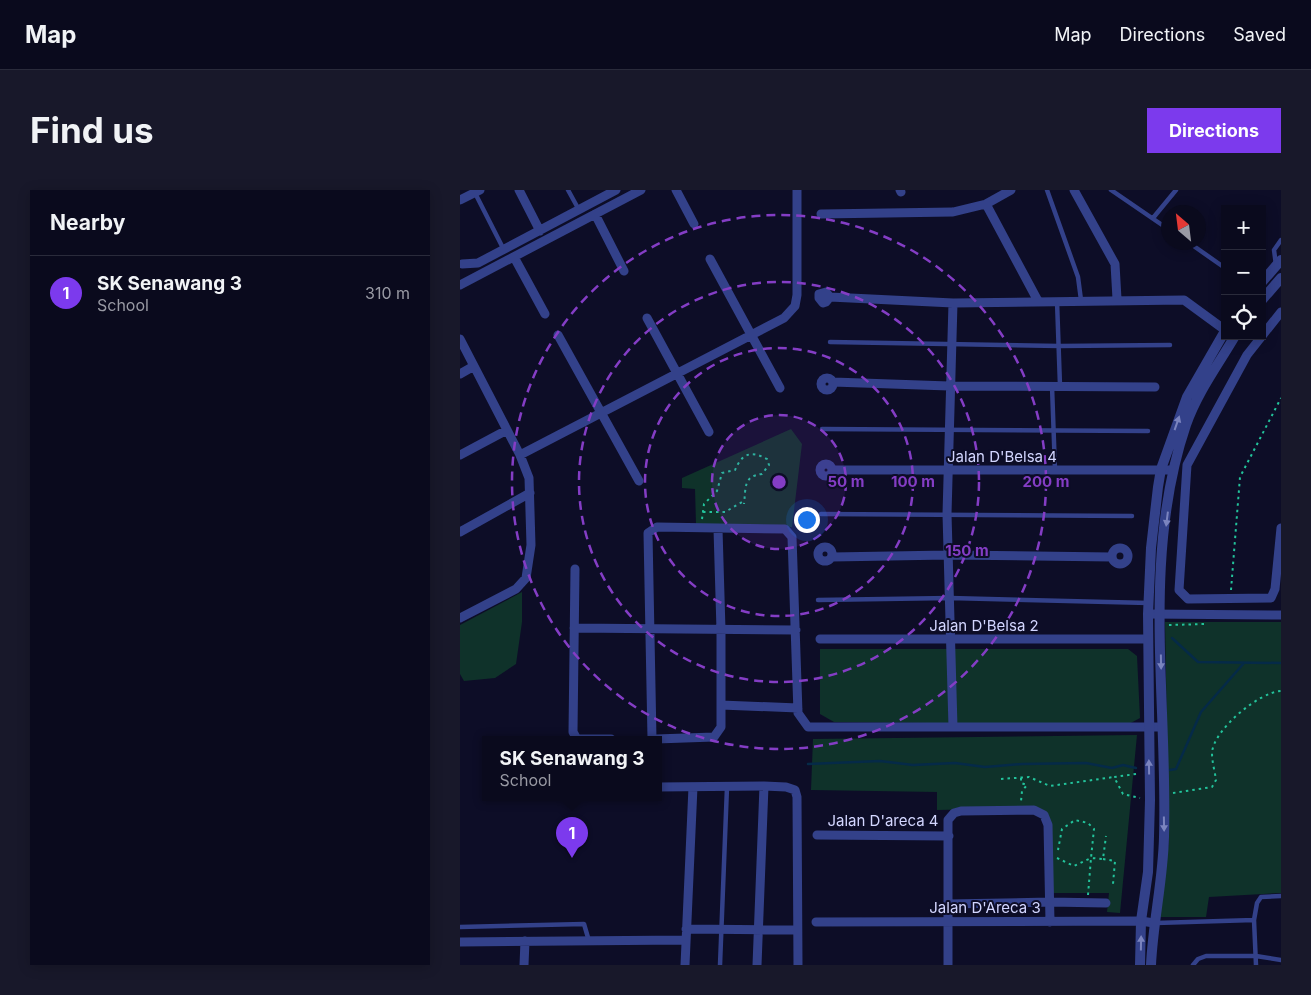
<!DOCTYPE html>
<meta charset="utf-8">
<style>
:root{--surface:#0a0a1d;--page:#18182a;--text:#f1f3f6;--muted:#999aa4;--line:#2a2b3b;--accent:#7c3aed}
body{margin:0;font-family:Inter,sans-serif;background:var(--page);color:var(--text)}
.controls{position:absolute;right:15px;top:15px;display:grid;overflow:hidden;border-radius:0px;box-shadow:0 2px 12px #0003}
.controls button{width:45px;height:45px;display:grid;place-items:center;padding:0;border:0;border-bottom:1px solid var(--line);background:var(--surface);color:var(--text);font:25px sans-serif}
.compass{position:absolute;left:701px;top:15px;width:45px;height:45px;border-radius:50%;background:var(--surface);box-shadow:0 2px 12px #0003;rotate:332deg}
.you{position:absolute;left:346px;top:329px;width:18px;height:18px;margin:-12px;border:4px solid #fff;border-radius:50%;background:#1a73e8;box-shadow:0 0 0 8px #1a73e833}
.badge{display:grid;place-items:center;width:32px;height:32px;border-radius:50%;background:var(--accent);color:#fff;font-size:16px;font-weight:700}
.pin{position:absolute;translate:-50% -41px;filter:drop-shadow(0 1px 2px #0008)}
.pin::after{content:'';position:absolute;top:26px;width:18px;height:15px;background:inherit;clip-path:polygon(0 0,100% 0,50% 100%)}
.popup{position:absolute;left:22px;top:546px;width:180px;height:65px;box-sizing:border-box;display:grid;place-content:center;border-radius:0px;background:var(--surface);filter:drop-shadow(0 1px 4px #0005);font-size:16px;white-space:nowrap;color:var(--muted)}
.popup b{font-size:19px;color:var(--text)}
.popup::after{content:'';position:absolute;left:50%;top:100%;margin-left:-10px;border:10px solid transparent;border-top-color:var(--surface)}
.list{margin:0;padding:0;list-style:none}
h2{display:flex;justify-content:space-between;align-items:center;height:65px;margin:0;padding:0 20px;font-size:21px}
h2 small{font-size:16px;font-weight:400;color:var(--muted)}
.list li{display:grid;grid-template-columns:32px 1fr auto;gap:15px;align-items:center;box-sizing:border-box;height:75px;padding:0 20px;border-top:1px solid var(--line)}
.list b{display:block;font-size:19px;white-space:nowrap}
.list p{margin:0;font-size:16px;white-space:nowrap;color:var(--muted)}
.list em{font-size:16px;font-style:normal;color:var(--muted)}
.icon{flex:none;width:28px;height:28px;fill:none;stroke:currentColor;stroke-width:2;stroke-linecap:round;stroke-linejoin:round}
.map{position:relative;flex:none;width:821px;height:775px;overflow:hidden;border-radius:0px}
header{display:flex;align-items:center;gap:30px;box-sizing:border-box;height:70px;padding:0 25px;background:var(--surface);border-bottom:1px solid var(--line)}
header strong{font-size:24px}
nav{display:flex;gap:28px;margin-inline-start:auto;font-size:18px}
.intro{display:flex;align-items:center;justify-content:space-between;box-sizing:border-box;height:120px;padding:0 30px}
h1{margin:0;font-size:35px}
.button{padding:12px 22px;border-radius:0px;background:var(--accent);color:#fff;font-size:18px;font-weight:700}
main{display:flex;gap:30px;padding:0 30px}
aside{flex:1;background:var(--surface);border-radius:0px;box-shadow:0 2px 12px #0003}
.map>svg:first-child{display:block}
.green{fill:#0f322a}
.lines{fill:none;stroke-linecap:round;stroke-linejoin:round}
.stream{stroke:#052a48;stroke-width:2.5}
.path{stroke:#23c39b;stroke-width:2;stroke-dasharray:2.5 4;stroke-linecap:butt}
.service{stroke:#33418a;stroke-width:4.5}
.minor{stroke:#33418a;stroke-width:9}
.tertiary{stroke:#33418a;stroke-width:10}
.oneway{fill:#7b84bf}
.ring{fill:none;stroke:#843dc5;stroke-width:2.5;stroke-dasharray:9 6}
.labels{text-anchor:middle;stroke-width:4;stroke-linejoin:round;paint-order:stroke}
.street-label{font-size:15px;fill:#d3d6ff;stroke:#0d0d27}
.centre{fill:#843dc5;stroke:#0d0d27;stroke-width:2.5}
.ring-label{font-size:15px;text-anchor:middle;font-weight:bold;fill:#843dc5;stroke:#0d0d27;stroke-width:4;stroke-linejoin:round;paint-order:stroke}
</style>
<header>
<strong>Map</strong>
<nav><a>Map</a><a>Directions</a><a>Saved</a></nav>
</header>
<div class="intro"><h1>Find us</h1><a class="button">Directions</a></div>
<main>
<aside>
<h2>Nearby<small></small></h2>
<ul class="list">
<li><span class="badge">1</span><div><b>SK Senawang 3</b><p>School</p></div><em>310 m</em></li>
</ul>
</aside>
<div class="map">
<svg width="821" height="775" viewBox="0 0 821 775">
<rect width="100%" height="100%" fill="#0d0d27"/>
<path class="green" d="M331 239 342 254 332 337 236 334 235 299 222 298V288Z
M62 402V432L56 474 35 488 4 491 0 484V435Z
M705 432H821V703L749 707 746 727H699L709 651Z
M360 459H668L677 466 680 528 667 535 374 532 360 524Z
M677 545 660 723 647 722 649 703H592L590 629 581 620 568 618 477 620V602L351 600 353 549Z"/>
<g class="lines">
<path class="stream" d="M712 448 738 472 821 473
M348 574 420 571 453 575 495 573 525 577 562 574 626 573 652 578 663 575 676 578
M710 580 716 579 741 522 784 473"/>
<path class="path" d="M243 322H265L284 311
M242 329 244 314 257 301 262 283 275 280C282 264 290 260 307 269L309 275 302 284C283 286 286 298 284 314
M771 400 780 287 821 208
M709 435 745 434
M676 584 654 587 663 604 680 608
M561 588V593L567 595 562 601 561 611
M541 589 569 587 590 596 654 587
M713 603 752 597 756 590C755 582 752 572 752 563 753 540 799 502 821 501
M597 668 614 676 631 668 634 639 628 633 615 630 602 639 598 660
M643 669 655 671 653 694
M628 705 631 668 643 669 646 646"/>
<path class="service" d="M108 0 119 20
M587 0 618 87 621 110
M651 0 708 39
M15 3 44 60
M693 28 716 0
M728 52 765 78
M816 75 814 60 821 50
M597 111 600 196
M370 152 599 156 710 155
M592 196 595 280
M362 239 688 241
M361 324 672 326
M358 410 490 408 689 413
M794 730 797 713 801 707 821 706
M696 733 794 730 796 775
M0 737 124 734 129 751
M260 775 267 597
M733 775 738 769 746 766H796L821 770"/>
<path class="minor" d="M59 0 80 41
M216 0 234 34
M440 0 441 2
M614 0 655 74 657 109
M0 10 20 0
M526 14 551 0
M135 24 164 81
M361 24 493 22 526 14 578 111
M54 67 85 124
M250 69 320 198
M2 74 18 73 156 0
M0 95 181 0
M370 107 366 112 363 113 359 108V104L366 102 370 107 493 113 724 110 765 140
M493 113 487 324 493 537
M187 128 249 242
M98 145 179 291
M802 146 787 165 727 275 719 400 728 409 811 408 815 399 821 338
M802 146 821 122
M0 149 60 265 69 288 71 355 66 388 56 399 0 428
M0 184 14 176
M361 194a6 6 0 1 1 12 0a6 6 0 1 1-12 0Z
M373 192 489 196 695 197
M0 265 47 240
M60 265 324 128 335 116 337 105V0
M360 280a6 6 0 1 1 12 0a6 6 0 1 1-12 0Z
M372 280H712
M0 342 70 303
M358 364a7 7 0 1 1 14 0a7 7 0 1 1-14 0Z
M652 366a8 8 0 1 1 16 0a8 8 0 1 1-16 0Z
M372 367 488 365 652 367
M115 379 113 542 117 549H151
M688 424 821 425
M114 438 336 440
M360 449H688
M261 515 338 518
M192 549 188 343 197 337 325 339 332 347 338 523 348 537H702
M196 549 254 547 261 537V440L258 339
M198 597 304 596 326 597 335 600 337 607 338 775
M357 645 489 646
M488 714 590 712 646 713
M356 732 681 731 694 733
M226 739 337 740
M0 752 225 750
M64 775 65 751
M225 775 233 597
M297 775 304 596
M488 775V630L494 623 501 621 574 620 584 625 588 635 590 732"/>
<path class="tertiary" d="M802 92 821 70
M802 110 821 88
M680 775 681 731 688 682 690 610 688 424 691 358 698 297 701 279 727 207 765 141
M691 775C693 732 703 690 704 647 708 511 681 367 726 235 737 203 758 175 775 146"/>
</g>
<defs><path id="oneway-solid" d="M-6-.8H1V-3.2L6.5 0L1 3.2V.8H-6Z" transform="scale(1.25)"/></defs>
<g class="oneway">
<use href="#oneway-solid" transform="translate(717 233) rotate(-71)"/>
<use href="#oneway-solid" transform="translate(707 329) rotate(97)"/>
<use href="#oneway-solid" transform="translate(701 472) rotate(89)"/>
<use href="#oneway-solid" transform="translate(689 577) rotate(-91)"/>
<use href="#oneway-solid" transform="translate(704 634) rotate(89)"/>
<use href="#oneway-solid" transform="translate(681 753) rotate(-89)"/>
</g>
<circle cx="319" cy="292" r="67" fill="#843dc5" fill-opacity=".12"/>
<g class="ring">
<circle cx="319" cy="292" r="67"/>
<circle cx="319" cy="292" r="134"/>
<circle cx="319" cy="292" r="200"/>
<circle cx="319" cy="292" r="267"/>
</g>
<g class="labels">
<g class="street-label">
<text x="542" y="272">Jalan D'Belsa 4</text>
<text x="524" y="441">Jalan D'Belsa 2</text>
<text x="423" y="636">Jalan D'areca 4</text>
<text x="525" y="723">Jalan D'Areca 3</text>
</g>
</g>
<circle cx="319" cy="292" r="8" class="centre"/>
<g class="ring-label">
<text x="386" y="297">50 m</text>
<text x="453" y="297">100 m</text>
<text x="586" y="297">200 m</text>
<text x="507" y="366">150 m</text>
</g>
</svg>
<div class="controls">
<button>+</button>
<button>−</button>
<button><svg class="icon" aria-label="locate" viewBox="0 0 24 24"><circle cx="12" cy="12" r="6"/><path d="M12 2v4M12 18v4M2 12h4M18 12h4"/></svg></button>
</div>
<svg class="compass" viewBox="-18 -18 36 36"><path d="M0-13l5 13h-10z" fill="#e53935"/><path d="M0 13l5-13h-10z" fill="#999aa4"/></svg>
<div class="you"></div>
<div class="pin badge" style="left:112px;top:668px">1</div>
<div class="popup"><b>SK Senawang 3</b>School</div>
</div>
</main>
